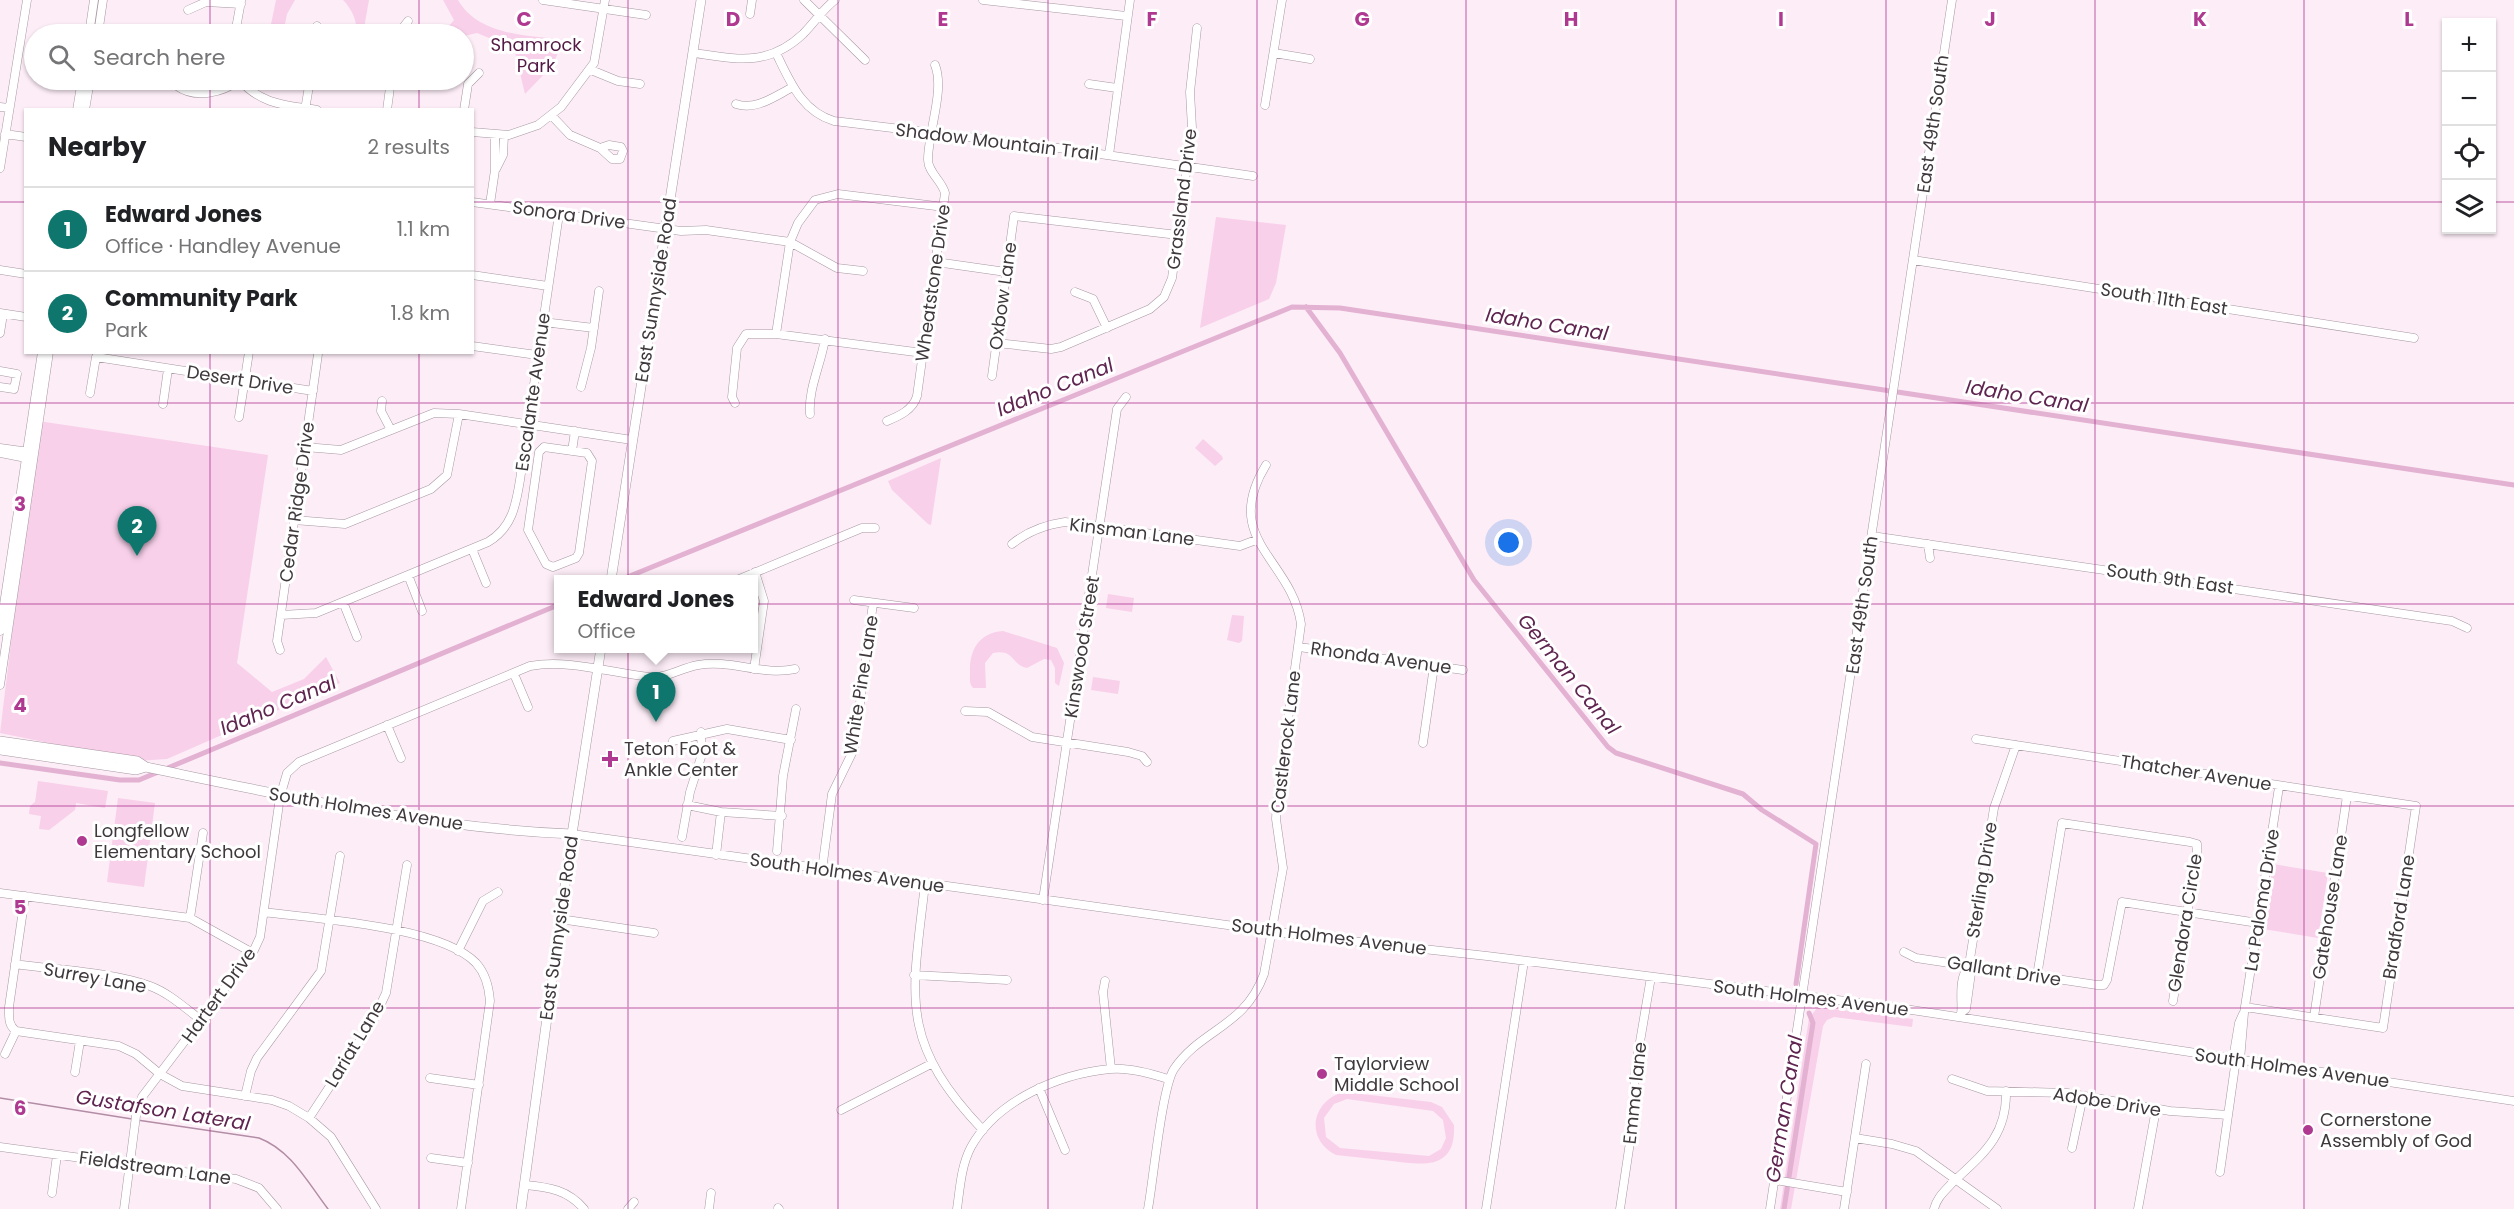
<!DOCTYPE html>
<meta charset="utf-8">
<style>
:root{--surface:#fff;--page:#f6f6f6;--text:#202124;--muted:#757577;--line:#e0e0e0;--accent:#0f766e}
body{margin:0;font-family:Poppins,sans-serif;background:var(--page);color:var(--text)}
.controls{position:absolute;right:18px;top:18px;display:grid;overflow:hidden;border-radius:0px;box-shadow:0 2px 4px #0004}
.controls button{width:54px;height:54px;display:grid;place-items:center;padding:0;border:0;border-bottom:2px solid var(--line);background:var(--surface);color:var(--text);font:30px sans-serif}
.you{position:absolute;left:1509px;top:543px;width:21px;height:21px;margin:-15px;border:4px solid #fff;border-radius:50%;background:#1a73e8;box-shadow:0 0 0 9px #1a73e833}
.badge{display:grid;place-items:center;width:39px;height:39px;border-radius:50%;background:var(--accent);color:#fff;font-size:20px;font-weight:700}
.pin{position:absolute;translate:-50% -50px;filter:drop-shadow(0 2px 3px #0008)}
.pin::after{content:'';position:absolute;top:32px;width:21px;height:18px;background:inherit;clip-path:polygon(0 0,100% 0,50% 100%)}
.popup{position:absolute;left:554px;top:575px;width:204px;height:78px;box-sizing:border-box;display:grid;place-content:center;border-radius:0px;background:var(--surface);filter:drop-shadow(0 2px 4px #0005);font-size:20px;white-space:nowrap;color:var(--muted)}
.popup b{font-size:22px;color:var(--text)}
.popup::after{content:'';position:absolute;left:50%;top:100%;margin-left:-12px;border:12px solid transparent;border-top-color:var(--surface)}
.list{margin:0;padding:0;list-style:none}
h2{display:flex;justify-content:space-between;align-items:center;height:78px;margin:0;padding:0 24px;font-size:26px}
h2 small{font-size:20px;font-weight:400;color:var(--muted)}
.list li{display:grid;grid-template-columns:39px 1fr auto;gap:18px;align-items:center;box-sizing:border-box;height:84px;padding:0 24px;border-top:2px solid var(--line)}
.list b{display:block;font-size:22px;white-space:nowrap}
.list p{margin:0;font-size:20px;white-space:nowrap;color:var(--muted)}
.list em{font-size:20px;font-style:normal;color:var(--muted)}
.icon{flex:none;width:33px;height:33px;fill:none;stroke:currentColor;stroke-width:2;stroke-linecap:round;stroke-linejoin:round}
.map{position:relative;flex:none;width:2514px;height:1209px;overflow:hidden}
.search{position:absolute;background:var(--surface);box-shadow:0 2px 4px #0004;left:24px;top:24px;width:450px;height:66px;display:flex;align-items:center;gap:15px;box-sizing:border-box;padding:0 21px;border-radius:33px;color:var(--muted);font-size:22px}
.panel{position:absolute;background:var(--surface);box-shadow:0 2px 4px #0004;left:24px;top:108px;width:450px;height:246px;border-radius:0px}
.map>svg:first-child{display:block}
.green{fill:#f8d0ea;fill-rule:evenodd}
.lines{fill:none;stroke-linecap:round;stroke-linejoin:round}
.stream{stroke:#b28da5;stroke-width:1.5}
.canal{stroke:#e3b1d2;stroke-width:5}
.minor-casing{stroke:#a798a2;stroke-width:9}
.major-casing{stroke:#a798a2;stroke-width:10}
.minor{stroke:#fff;stroke-width:8}
.major{stroke:#fff;stroke-width:9}
.grid{fill:none;stroke:#af3991;stroke-width:1.5;stroke-opacity:0.55}
.poi-dot{fill:#af3991;stroke:#fff;stroke-width:2}
.labels{text-anchor:middle;stroke-width:6;stroke-linejoin:round;paint-order:stroke}
.park-label{font-size:18px;fill:#541a45;stroke:#fff}
.street-label{font-size:18px;fill:#3f393d;stroke:#fff}
.poi-label{font-size:18px;fill:#3f393d;stroke:#fff;text-anchor:start}
.water-label{font-size:20px;font-style:italic;fill:#5f244f;stroke:#fff}
.grid-label{font-size:20px;text-anchor:middle;font-weight:bold;fill:#af3991;stroke:#fff;stroke-width:6;stroke-linejoin:round;paint-order:stroke}
</style>
<div class="map">
<svg width="2514" height="1209" viewBox="0 0 2514 1209">
<rect width="100%" height="100%" fill="#fdedf7"/>
<path class="green" d="M276 0H295L287 14 283 34H269Z
M343 0H369L363 34H356C358 22 352 9 343 0Z
M443 0H458C479 36 527 35 564 40L552 66 525 94 514 48 477 33 464 36 442 34 454 20Z
M1216 217 1286 225 1276 283 1269 299 1200 328Z
M38 421 268 455 237 663 272 692 304 679 326 657 340 683 167 759 137 761 0 733Z
M1203 439 1222 456 1223 459 1215 466 1195 448Z
M941 458 931 525 928 524 892 490 888 481Z
M1108 594 1134 598 1132 612 1106 608Z
M1232 615 1244 616 1242 641 1239 643 1227 640Z
M1003 631 1057 648 1064 663 1059 686 1055 683V668L1051 660 1044 659 1027 668C1010 664 1015 649 993 653L985 663 986 688H973C969 683 970 681 970 674 969 651 978 633 1003 631Z
M1093 677 1120 681 1118 694 1091 690Z
M38 781 108 791 105 808 76 803 75 810 49 830 39 829 41 816 29 814 30 806 35 802Z
M118 798 155 803 144 887 107 882Z
M2273 864 2328 873 2318 938 2263 929Z
M1818 1007 1913 1019 1912 1027 1834 1017 1827 1020 1823 1026 1791 1209H1780L1809 1018Z
M1344 1092 1431 1102 1442 1107 1454 1125C1456 1170 1424 1165 1392 1161 1373 1159 1355 1157 1336 1155 1304 1139 1312 1100 1344 1092ZM1347 1099 1433 1111 1443 1120 1446 1138 1441 1149 1429 1156 1340 1148 1326 1137 1324 1118 1334 1104Z"/>
<g class="lines">
<path class="stream" d="M0 1098 132 1119
M137 1120 259 1138C291 1150 308 1183 328 1209"/>
<path class="canal" d="M1306 307 1340 353 1474 580 1608 747 1616 753 1743 794 1762 810 1816 844 1796 984
M620 580 1292 307 1340 308 2514 485
M0 763 120 780H139L558 605
M1784 1209 1813 1023 1809 1013"/>
<g class="minor-casing">
<path id="minor" d="M543 0 646 15
M804 0 865 60
M983 0 1126 16
M188 10 206 2 241 4
M750 14 752 0
M89 34 94 0
M98 34 103 0
M235 34 241 1
M316 34 317 26
M398 34 408 21
M694 53C737 59 768 67 803 34 814 23 823 9 835 0
M776 53C790 81 801 111 834 121L1051 147 1253 176
M1274 53 1310 59
M591 70 618 81 640 84
M240 80C261 105 287 105 317 110
M1089 84 1117 88
M177 86C195 99 223 93 239 80
M736 104C756 111 775 96 793 87
M1265 105 1282 0
M0 107 9 108
M77 110 82 80
M85 110 90 80
M305 110 310 80
M387 110 391 80
M464 110 468 84 479 73
M552 116 570 135 600 148
M472 132 509 135 538 125 561 107 594 63 605 0
M5 134 26 137
M609 145 621 147 623 151 620 159H612L600 148Z
M1109 155 1130 0
M0 168 27 0
M496 169 503 155 504 135
M472 202 681 231 706 230 790 242 837 268 863 271
M490 204 495 170V135
M1913 260 2414 338
M936 262 1006 272
M0 270 26 274
M472 275 548 286
M1075 292 1093 299 1107 328
M0 313 26 317
M543 322 594 328
M0 333 3 314
M776 334 790 242 798 223 815 200 838 194 944 207
M997 343 1051 349 1061 347 1150 309 1164 297 1172 278 1192 128 1190 92 1197 28
M472 346 537 355
M0 371 17 374 14 389 0 387
M992 376 1014 216 1178 235
M581 387 591 348 599 291
M90 393 96 357 313 391
M382 401 381 411 391 430
M735 403 732 397 737 348 746 334H776L923 353
M163 404 168 369
M810 414C808 389 821 364 825 339
M239 417 249 352
M887 421C899 416 913 410 917 396L945 193C942 181 928 172 928 160 928 132 945 90 935 65
M305 447 341 450 434 413 459 414 632 440
M544 447 587 453 592 461 579 553 576 558 553 567 546 564 528 530 539 452Z
M0 448 29 452
M572 451 575 431
M0 453 31 459
M294 520 345 524 431 489 447 475 459 414
M1872 536 2452 621 2467 628
M1012 544C1028 531 1044 525 1065 522L1240 546 1256 540
M1928 544 1930 558
M472 549 486 583
M408 575 422 611
M737 580 862 528H875
M854 600 914 608
M343 602 357 637
M281 615 316 613 488 542C512 528 516 505 520 480L559 214
M0 631 42 352
M1299 647 1463 670
M280 650 277 641 318 354
M754 669 764 601 755 572
M514 674 528 707
M0 685 49 352
M965 711 988 712 1032 737 1128 752 1142 756 1147 762
M387 725 401 758
M1976 739 2416 806 2383 1028 2245 1007
M673 741 727 729 791 740
M1423 743 1434 666
M687 805 721 812 782 816
M572 834 1314 937 1487 956 1885 1006 2514 1101
M682 837 690 792 702 754 701 732
M777 851 783 776 796 709
M716 855 721 812
M822 870 832 794 854 749 873 603
M925 884C912 997 898 1041 983 1130
M0 893 190 918 251 952
M25 896 9 1007C9 1017 8 1025 16 1031L119 1046 136 1054 160 1074 182 1086 272 1100 289 1106 309 1118 331 1137 376 1209
M1043 900 1117 409 1126 397
M264 912C316 919 440 926 476 963 486 974 489 987 490 1001L461 1209
M190 918 203 833
M560 919 654 933
M458 951 483 901 498 892
M1904 952 1916 958 2097 985H2104L2107 980 2122 902 2258 923
M15 964C56 970 113 972 150 986 169 993 185 1008 201 1020
M914 975 1007 980
M2037 976 2062 823 2190 842 2197 844V852L2173 1001
M1105 981 1103 992 1111 1069
M1961 1013 1966 1009 1971 973 1969 965
M1961 1017C1963 1001 1957 981 1969 965L1994 808 2016 745
M2314 1017 2347 796
M5 1054 16 1031
M2233 1059 2239 1023 2243 1014
M2240 1060 2244 1013 2279 787
M75 1072 80 1041
M430 1078 479 1085
M1952 1079 1987 1091 2067 1093 2170 1111 2228 1115
M1039 1088 1065 1150
M245 1096 251 1071 257 1058 321 971 340 856
M841 1110 931 1064
M309 1118 374 1019 386 993 407 865
M1855 1138 1892 1144 1916 1151 1997 1209
M0 1147 236 1179 259 1188 277 1209
M2072 1148 2083 1096
M431 1158 468 1163
M2220 1172 2236 1059
M1775 1180 1847 1192
M525 1185C549 1187 568 1190 584 1209
M52 1193 57 1155
M778 1208 779 1209
M124 1209 136 1116 142 1097 254 950 260 937 280 797 287 773 299 762 530 666C569 659 611 673 650 677 668 678 681 668 698 665 730 659 763 676 795 669
M628 1209 634 1202
M709 1209 711 1193
M957 1209C960 1188 961 1166 971 1147 997 1100 1059 1074 1110 1069 1129 1067 1150 1073 1168 1079
M1148 1209C1153 1182 1162 1087 1174 1069 1201 1029 1245 1027 1264 974L1283 868 1276 819 1277 801 1301 624C1292 559 1220 540 1266 465
M1486 1209 1524 961
M1620 1209 1636 1102 1634 1077 1651 977
M1770 1209 1952 0
M1844 1209 1866 1064
M1934 1209C1937 1197 1945 1191 1953 1182 1983 1154 2007 1136 2006 1091
M2138 1209 2156 1109"/>
</g>
<g class="major-casing">
<path id="major" d="M611 580 701 0
M0 741 137 761 146 767C286 796 428 828 572 834
M0 750 136 770 146 767
M521 1209 572 834 601 648"/>
</g>
<use href="#minor" class="minor"/>
<use href="#major" class="major"/>
</g>
<path class="grid" d="M210 0V34M419 0V34M628 0V1209M838 0V1209M1048 0V1209M1257 0V1209M1466 0V1209M1676 0V1209M1886 0V1209M2095 0V1209M2304 0V1209M210 80V110M419 80V110M0 202H26M472 202H2446M2492 202H2514M210 352V1209M419 352V1209M0 403H2514M0 604H2514M0 806H2514M0 1008H2514"/>
<g class="poi-dot">
<path d="M607 750h6v6h6v6h-6v6h-6v-6h-6v-6h6z"/>
<circle cx="82" cy="841" r="6"/>
<circle cx="1322" cy="1074" r="6"/>
<circle cx="2308" cy="1130" r="6"/>
</g>
<g class="labels">
<g class="park-label">
<text x="536" y="51">Shamrock<tspan x="536" dy="21">Park</tspan></text>
</g>
<g class="street-label">
<text transform="translate(1933 124) rotate(-82)" y="6">East 49th South</text>
<text transform="translate(997 142) rotate(7)" y="6">Shadow Mountain Trail</text>
<text transform="translate(1182 199) rotate(-83)" y="6">Grassland Drive</text>
<text transform="translate(569 215) rotate(8)" y="6">Sonora Drive</text>
<text transform="translate(933 283) rotate(-82)" y="6">Wheatstone Drive</text>
<text transform="translate(656 290) rotate(-81)" y="6">East Sunnyside Road</text>
<text transform="translate(1003 296) rotate(-82)" y="6">Oxbow Lane</text>
<text transform="translate(2164 299) rotate(9)" y="6">South 11th East</text>
<text transform="translate(240 380) rotate(9)" y="6">Desert Drive</text>
<text transform="translate(533 392) rotate(-82)" y="6">Escalante Avenue</text>
<text transform="translate(297 502) rotate(-82)" y="6">Cedar Ridge Drive</text>
<text transform="translate(1132 532) rotate(7)" y="6">Kinsman Lane</text>
<text transform="translate(2170 579) rotate(8)" y="6">South 9th East</text>
<text transform="translate(1862 605) rotate(-82)" y="6">East 49th South</text>
<text transform="translate(1082 647) rotate(-81)" y="6">Kinswood Street</text>
<text transform="translate(1381 658) rotate(8)" y="6">Rhonda Avenue</text>
<text transform="translate(861 685) rotate(-81)" y="6">White Pine Lane</text>
<text transform="translate(1286 742) rotate(-83)" y="6">Castlerock Lane</text>
<text transform="translate(2196 773) rotate(9)" y="6">Thatcher Avenue</text>
<text transform="translate(366 809) rotate(9)" y="6">South Holmes Avenue</text>
<text transform="translate(847 873) rotate(8)" y="6">South Holmes Avenue</text>
<text transform="translate(1982 880) rotate(-81)" y="6">Sterling Drive</text>
<text transform="translate(2262 900) rotate(-81)" y="6">La Paloma Drive</text>
<text transform="translate(2330 907) rotate(-81)" y="6">Gatehouse Lane</text>
<text transform="translate(2399 917) rotate(-81)" y="6">Bradford Lane</text>
<text transform="translate(2185 923) rotate(-81)" y="6">Glendora Circle</text>
<text transform="translate(559 928) rotate(-82)" y="6">East Sunnyside Road</text>
<text transform="translate(1329 937) rotate(7)" y="6">South Holmes Avenue</text>
<text transform="translate(2004 971) rotate(9)" y="6">Gallant Drive</text>
<text transform="translate(95 978) rotate(10)" y="6">Surrey Lane</text>
<text transform="translate(219 995) rotate(-54)" y="6">Hartert Drive</text>
<text transform="translate(1811 998) rotate(7)" y="6">South Holmes Avenue</text>
<text transform="translate(355 1044) rotate(-59)" y="6">Lariat Lane</text>
<text transform="translate(2292 1068) rotate(8)" y="6">South Holmes Avenue</text>
<text transform="translate(1635 1093) rotate(-84)" y="6">Emma lane</text>
<text transform="translate(2107 1102) rotate(9)" y="6">Adobe Drive</text>
<text transform="translate(155 1168) rotate(8)" y="6">Fieldstream Lane</text>
</g>
<g class="poi-label">
<text x="624" y="755">Teton Foot &amp;<tspan x="624" dy="21">Ankle Center</tspan></text>
<text x="94" y="837">Longfellow<tspan x="94" dy="21">Elementary School</tspan></text>
<text x="1334" y="1070">Taylorview<tspan x="1334" dy="21">Middle School</tspan></text>
<text x="2320" y="1126">Cornerstone<tspan x="2320" dy="21">Assembly of God</tspan></text>
</g>
<g class="water-label">
<text transform="translate(1547 324) rotate(9)" y="7">Idaho Canal</text>
<text transform="translate(1055 387) rotate(-22)" y="7">Idaho Canal</text>
<text transform="translate(2027 396) rotate(9)" y="7">Idaho Canal</text>
<text transform="translate(1569 674) rotate(51)" y="7">German Canal</text>
<text transform="translate(278 705) rotate(-23)" y="7">Idaho Canal</text>
<text transform="translate(1784 1109) rotate(-81)" y="7">German Canal</text>
<text transform="translate(163 1110) rotate(9)" y="7">Gustafson Lateral</text>
</g>
</g>
<g class="grid-label">
<text x="524" y="26">C</text>
<text x="733" y="26">D</text>
<text x="943" y="26">E</text>
<text x="1152" y="26">F</text>
<text x="1362" y="26">G</text>
<text x="1571" y="26">H</text>
<text x="1781" y="26">I</text>
<text x="1990" y="26">J</text>
<text x="2200" y="26">K</text>
<text x="2409" y="26">L</text>
<text x="20" y="511">3</text>
<text x="20" y="712">4</text>
<text x="20" y="914">5</text>
<text x="20" y="1115">6</text>
</g>
</svg>
<div class="controls">
<button>+</button>
<button>−</button>
<button><svg class="icon" aria-label="locate" viewBox="0 0 24 24"><circle cx="12" cy="12" r="6"/><path d="M12 2v4M12 18v4M2 12h4M18 12h4"/></svg></button>
<button><svg class="icon" aria-label="layers" viewBox="0 0 24 24"><path d="M12 4l9 5-9 5-9-5zM3 14l9 5 9-5"/></svg></button>
</div>
<div class="you"></div>
<div class="pin badge" style="left:656px;top:722px">1</div>
<div class="popup"><b>Edward Jones</b>Office</div>
<div class="pin badge" style="left:137px;top:556px">2</div>
<div class="search"><svg class="icon" aria-label="search" viewBox="0 0 24 24"><circle cx="10" cy="10" r="6"/><path d="M15 15l6 6"/></svg>Search here</div>
<section class="panel">
<h2>Nearby<small>2 results</small></h2>
<ul class="list">
<li><span class="badge">1</span><div><b>Edward Jones</b><p>Office · Handley Avenue</p></div><em>1.1 km</em></li>
<li><span class="badge">2</span><div><b>Community Park</b><p>Park</p></div><em>1.8 km</em></li>
</ul>
</section>
</div>
